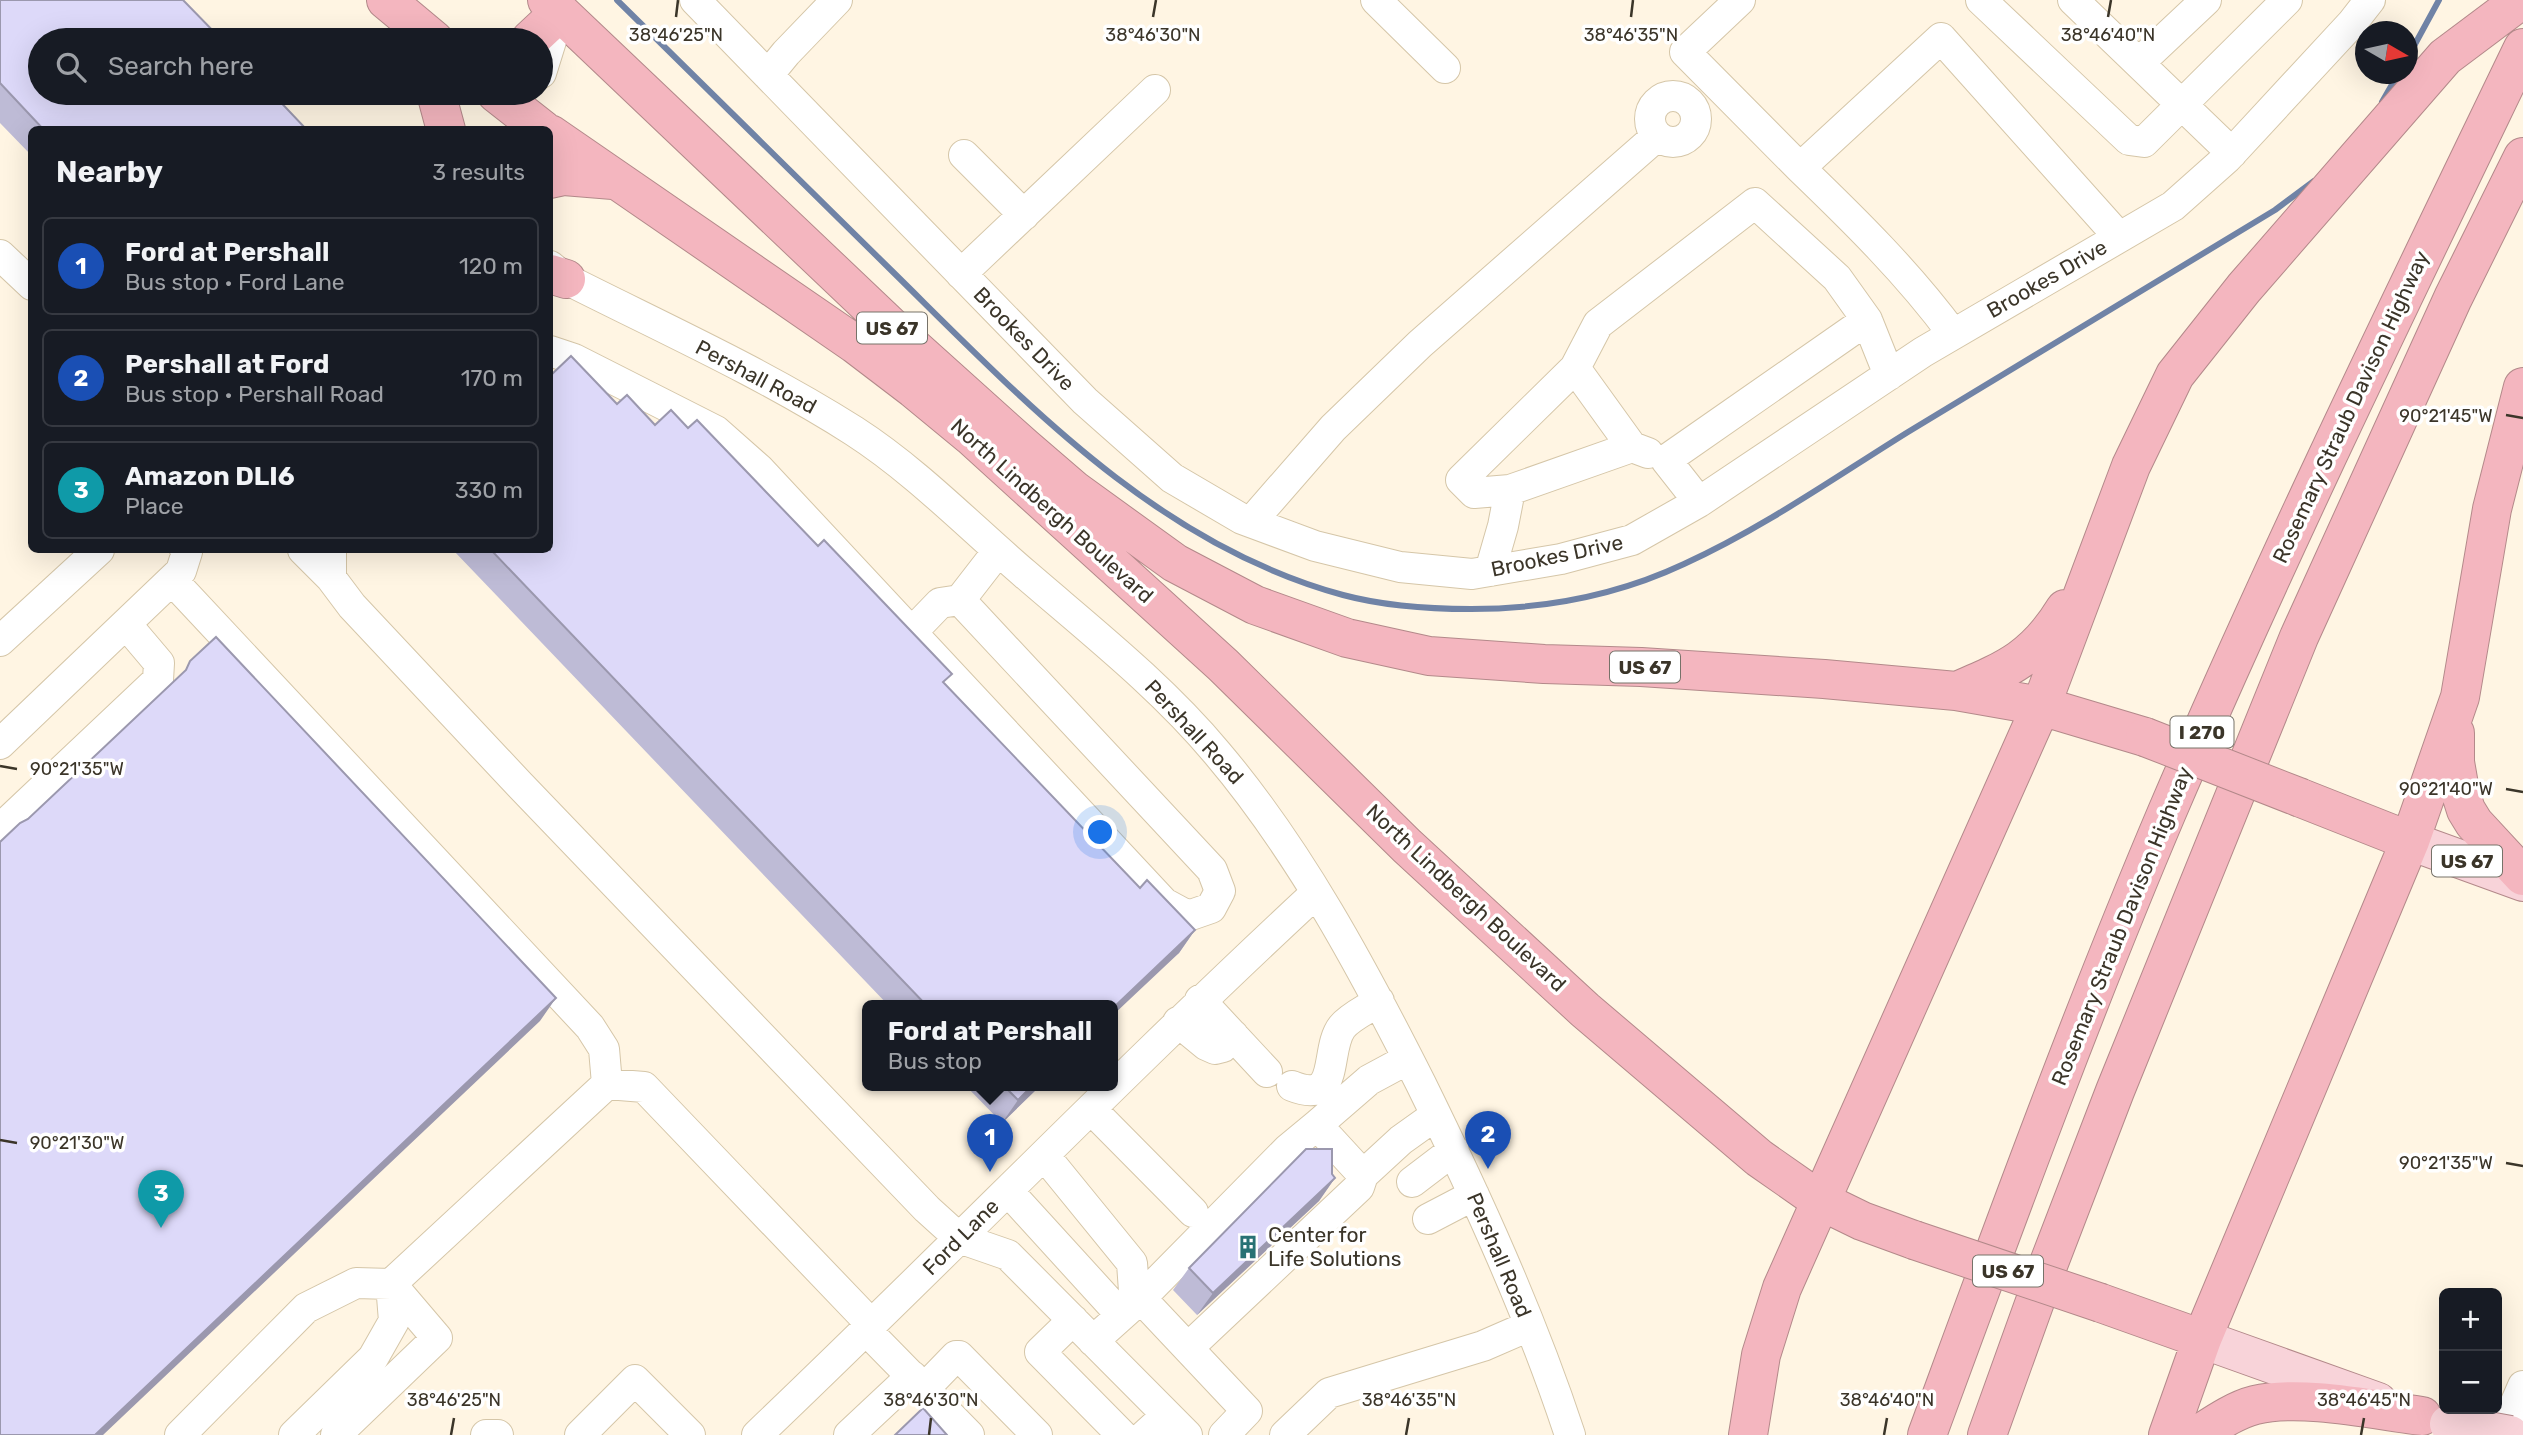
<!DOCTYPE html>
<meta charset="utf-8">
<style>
:root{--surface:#171b24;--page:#20242c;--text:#f1f3f6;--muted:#9ea1a6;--line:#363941;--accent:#287274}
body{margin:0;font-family:Rubik,sans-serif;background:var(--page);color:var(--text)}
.controls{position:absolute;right:21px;bottom:21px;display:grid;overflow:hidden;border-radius:10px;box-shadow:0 7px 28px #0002}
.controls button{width:63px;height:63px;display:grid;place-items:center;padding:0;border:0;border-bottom:2px solid var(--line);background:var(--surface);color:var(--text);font:35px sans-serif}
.compass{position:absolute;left:2355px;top:21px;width:63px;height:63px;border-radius:50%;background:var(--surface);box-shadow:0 7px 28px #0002;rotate:99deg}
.you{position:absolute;left:1101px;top:833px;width:24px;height:24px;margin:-18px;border:5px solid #fff;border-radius:50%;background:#1a73e8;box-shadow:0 0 0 10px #1a73e833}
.badge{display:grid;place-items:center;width:46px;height:46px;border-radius:50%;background:var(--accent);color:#fff;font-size:23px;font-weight:700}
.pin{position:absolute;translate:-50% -58px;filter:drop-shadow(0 2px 4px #0008)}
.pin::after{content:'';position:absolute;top:37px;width:24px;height:21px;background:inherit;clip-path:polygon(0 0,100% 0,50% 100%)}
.popup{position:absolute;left:862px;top:1000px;width:256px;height:91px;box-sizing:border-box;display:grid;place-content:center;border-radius:10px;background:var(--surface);filter:drop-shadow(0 2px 5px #0005);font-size:23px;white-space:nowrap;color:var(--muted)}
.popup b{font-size:26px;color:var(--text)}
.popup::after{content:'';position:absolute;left:50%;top:100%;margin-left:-14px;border:14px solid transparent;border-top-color:var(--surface)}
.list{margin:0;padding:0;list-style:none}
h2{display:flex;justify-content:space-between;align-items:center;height:91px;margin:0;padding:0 28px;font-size:30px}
h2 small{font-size:23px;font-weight:400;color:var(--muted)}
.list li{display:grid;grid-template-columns:46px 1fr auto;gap:21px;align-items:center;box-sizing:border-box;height:98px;margin:0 14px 14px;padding:0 14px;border:2px solid var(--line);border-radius:10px}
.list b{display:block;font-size:26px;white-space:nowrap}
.list p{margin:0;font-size:23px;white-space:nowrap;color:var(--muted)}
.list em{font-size:23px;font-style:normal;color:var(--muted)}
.icon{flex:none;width:38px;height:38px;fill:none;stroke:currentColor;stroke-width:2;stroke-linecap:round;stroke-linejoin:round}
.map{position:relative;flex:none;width:2523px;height:1435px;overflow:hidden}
.search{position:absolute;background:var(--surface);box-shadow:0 7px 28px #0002;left:28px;top:28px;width:525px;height:77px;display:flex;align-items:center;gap:18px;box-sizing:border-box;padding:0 24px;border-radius:38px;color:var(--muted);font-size:26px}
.panel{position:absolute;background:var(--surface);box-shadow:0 7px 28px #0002;left:28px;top:126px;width:525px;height:427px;border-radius:10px}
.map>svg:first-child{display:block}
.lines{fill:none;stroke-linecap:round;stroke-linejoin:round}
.stream{stroke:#7083a6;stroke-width:6}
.minor-casing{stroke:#d5c6a8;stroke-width:32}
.major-casing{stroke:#b3898a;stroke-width:40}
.highway-casing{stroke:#b3898a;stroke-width:40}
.minor{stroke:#fff;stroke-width:30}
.major{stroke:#f8d3d9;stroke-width:38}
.highway{stroke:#f4b6bf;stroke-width:38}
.major-bridge-casing{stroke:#b3898a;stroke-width:40;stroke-linecap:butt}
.highway-bridge-casing{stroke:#b3898a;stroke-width:40;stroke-linecap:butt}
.major-bridge{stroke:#f8d3d9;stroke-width:38}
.highway-bridge{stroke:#f4b6bf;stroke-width:38}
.wall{fill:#bebbd6}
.shaded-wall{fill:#9b98ae}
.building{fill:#ddd9f9;stroke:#9b98ae;stroke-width:2}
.ticks{fill:none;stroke:#3b3529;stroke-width:2.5}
.labels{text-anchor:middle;stroke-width:7;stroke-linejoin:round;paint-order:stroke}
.shield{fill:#fff;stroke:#767269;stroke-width:2}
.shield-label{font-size:19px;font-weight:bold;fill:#3b3529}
.street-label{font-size:21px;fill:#3b3529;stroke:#fff}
.poi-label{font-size:21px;fill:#3b3529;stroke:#fff;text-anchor:start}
.ticks-label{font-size:18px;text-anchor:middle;fill:#3b3529;stroke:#fff;stroke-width:7;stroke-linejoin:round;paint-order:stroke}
</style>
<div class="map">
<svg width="2523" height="1435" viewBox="0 0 2523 1435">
<rect width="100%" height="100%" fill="#fff5e3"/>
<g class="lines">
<path class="stream" d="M617 0C709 91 802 182 894 273 1026 403 1158 545 1343 595 1384 606 1429 609 1471 609 1544 609 1618 595 1684 564 1763 528 1834 478 1908 432 2030 357 2153 285 2275 210L2314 181
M2408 57 2439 0
M2382 102 2398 74"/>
<g class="minor-casing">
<path id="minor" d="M695 0 1085 401 1172 478 1242 519 1315 546 1400 567 1472 574 1561 559 1632 540 1699 502 1923 352 2173 206 2227 158 2352 23 2370 0
M1376 0 1445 68
M1740 0 1685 52 1800 168
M1981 0 2129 140 2144 142 2287 0
M2073 0 2232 153
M2139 63 2206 0
M541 73 560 12
M768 75 786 53 837 0
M1650 119a23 23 0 1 1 46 0a23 23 0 1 1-46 0Z
M964 155 1024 215
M0 255 32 285
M550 266 566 279C663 328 763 373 854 431 916 471 969 526 1025 574 1091 631 1161 686 1217 753 1300 851 1363 969 1421 1084 1477 1198 1530 1314 1570 1435
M961 274 1155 90
M1953 334C1908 273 1854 220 1800 168L1941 38 2119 237
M550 351 574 359 716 431 759 469 1164 903 1188 916 1211 908 1220 891 1212 870 960 600 940 603 912 632
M1575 368 1598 324 1755 203 1837 278 1867 320 1889 375
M1510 490 1474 493 1461 480 1575 368 1632 447
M1699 502 1666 460 1867 320
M1251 522 1333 428 1420 344 1657 136
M303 550 331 578
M331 550V578L352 606 520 785 927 1209 959 1238 1008 1255 1187 1435
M1490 571 1503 526 1510 490 1632 447 1648 453
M172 580 590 1027 604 1049 607 1084
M960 600 998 551
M0 641 99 550
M0 744 181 571 187 552 185 550
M0 829 158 680 159 663 126 624
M1200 1000 1267 1072
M1178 1022 1206 1045 1215 1049 1223 1047 1233 1035
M1408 1059 1369 1080 1317 1125 1363 1175 1401 1140 1436 1115
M1292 1086C1342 1106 1324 1050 1342 1027 1351 1016 1368 1009 1379 1001
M1092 1110 1193 1212
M1044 1155 1132 1263 1134 1291 1247 1411 1224 1435
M1412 1182 1454 1150
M1008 1191 1121 1315
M1428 1219 1474 1195
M1073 1320 1040 1352 1122 1435
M866 1330 969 1435
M1093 1341 1141 1298 1288 1149 1317 1125
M1188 1348 1359 1187 1363 1175
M924 1389 956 1356H959L1037 1435
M180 1435 306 1308 356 1283 391 1284 437 1338 336 1435
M294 1435 373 1358 394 1321 391 1284 607 1084 644 1087 872 1325
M486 1435H498
M580 1435 635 1380 690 1435
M757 1435C945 1256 1126 1069 1316 893
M849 1435 912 1376
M1145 1435 1167 1415
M1285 1435 1329 1393 1483 1346 1529 1326
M2498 1435 2513 1409 2523 1386"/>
</g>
<g class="major-casing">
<path id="major" d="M2410 841 2523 882
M2202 1339 2378 1402"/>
</g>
<g class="highway-casing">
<path id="highway" d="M386 0 434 40
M547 0 906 341 1024 447 1074 490 1175 563 1255 605 1347 638 1429 656 1544 664 1641 667 1824 679 1956 691 2041 706 2145 737
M530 40 560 12
M436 93 446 130
M496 93 543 130
M550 134 855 344 914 389 971 436 1223 665 1407 846 1585 1010 1759 1158 1819 1200 1862 1221 1914 1240
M550 179 564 176 613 180
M550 274 566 279
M1957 691C2008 669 2035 658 2065 609
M2455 733V762L2460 791 2466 810 2474 823 2523 876
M2301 798 2410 841
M2101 1303 2202 1339
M1748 1435 1761 1355 1782 1288 2041 706 2131 466 2175 375 2244 288 2445 57 2521 0
M1927 1435C2004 1226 2080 1017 2167 812 2278 553 2401 301 2523 48
M1987 1435 2047 1268 2115 1091 2299 637 2453 298 2523 157
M2168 1435 2202 1339 2410 841 2460 697 2492 509 2523 387
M2198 1435C2215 1424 2235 1410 2255 1405 2302 1394 2374 1410 2422 1416"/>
</g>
<use href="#minor" class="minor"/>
<use href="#major" class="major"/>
<use href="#highway" class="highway"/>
<g class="major-bridge-casing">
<path id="major-bridge" d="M2449 1424 2510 1435"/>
</g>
<g class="highway-bridge-casing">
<path id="highway-bridge" d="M2145 737 2301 798
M1914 1240 2101 1303"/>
</g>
<use href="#major-bridge" class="major-bridge"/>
<use href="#highway-bridge" class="highway-bridge"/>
</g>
<path class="wall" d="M0 0 307 130H32V156L0 123Z
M617 404 655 425 945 684 1140 888 1195 930 1179 953 1112 1006H889L453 550H550Z
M966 1086H1040L1002 1123Z
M1335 1178 1319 1201 1197 1315 1173 1290 1189 1268Z"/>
<path class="shaded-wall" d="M1195 930 1179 953 1112 1016V1009Z
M556 998 540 1021 103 1435H95Z
M1032 1086H1040L1002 1123 1018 1100Z
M1335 1178 1319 1201 1197 1315 1213 1293Z"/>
<path class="building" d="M0 0H183L222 40H40V93H272L307 130H44L0 83Z
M571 356 617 404 627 395 655 425 671 410 688 428 697 420 818 546 824 540 952 674 943 682 1140 888 1147 880 1195 930 1112 1009V1006H927L491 550H550V376Z
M216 637 556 998 95 1435H0V842L20 823 28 819 186 670 190 661Z
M1004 1086H1032L1018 1100Z
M1306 1149H1332V1174L1335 1178 1213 1293 1189 1268Z
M923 1408 947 1435H895Z"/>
<path class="ticks" d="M676 17 678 0M1153 17 1156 0M1631 17 1633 0M2108 17 2111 0M2506 415 2523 418M0 766 17 769M2506 789 2523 792M0 1140 17 1143M2506 1163 2523 1166M451 1435 454 1418M929 1435 931 1418M1406 1435 1409 1418M1884 1435 1887 1418M2361 1435 2364 1418"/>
<defs>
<g id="building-bare" transform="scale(1.89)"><path d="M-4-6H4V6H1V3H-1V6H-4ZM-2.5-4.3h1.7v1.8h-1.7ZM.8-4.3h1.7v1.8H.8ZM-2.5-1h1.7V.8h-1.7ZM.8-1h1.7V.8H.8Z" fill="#287274" stroke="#fff" stroke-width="2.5" paint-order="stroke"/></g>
</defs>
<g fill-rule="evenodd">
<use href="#building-bare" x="1248" y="1247"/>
</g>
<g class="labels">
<g class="shield">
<rect x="857" y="312.5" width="70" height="31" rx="5"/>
<rect x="1610" y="651.5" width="70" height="31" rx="5"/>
<rect x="2170.5" y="716.5" width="63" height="31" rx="5"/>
<rect x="2432" y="845.5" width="70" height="31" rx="5"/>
<rect x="1973" y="1255.5" width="70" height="31" rx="5"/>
</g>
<g class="shield-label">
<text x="892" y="335">US 67</text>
<text x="1645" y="674">US 67</text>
<text x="2202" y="739">I 270</text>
<text x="2467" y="868">US 67</text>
<text x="2008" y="1278">US 67</text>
</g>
<g class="street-label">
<text transform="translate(2047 279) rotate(-30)" y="7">Brookes Drive</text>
<text transform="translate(1024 339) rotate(46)" y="7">Brookes Drive</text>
<text transform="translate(756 377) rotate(28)" y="7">Pershall Road</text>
<text transform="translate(2351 407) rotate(-65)" y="7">Rosemary Straub Davison Highway</text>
<text transform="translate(1052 511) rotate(42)" y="7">North Lindbergh Boulevard</text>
<text transform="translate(1557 556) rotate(-12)" y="7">Brookes Drive</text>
<text transform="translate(1194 732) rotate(47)" y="7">Pershall Road</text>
<text transform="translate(1466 898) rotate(43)" y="7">North Lindbergh Boulevard</text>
<text transform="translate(2122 926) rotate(-68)" y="7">Rosemary Straub Davison Highway</text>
<text transform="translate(961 1237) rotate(-45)" y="7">Ford Lane</text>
<text transform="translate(1499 1255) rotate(67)" y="7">Pershall Road</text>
</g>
<g class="poi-label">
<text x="1268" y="1242">Center for<tspan x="1268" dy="24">Life Solutions</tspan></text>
</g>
</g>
<g class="ticks-label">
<text x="676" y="41">38°46'25"N</text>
<text x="1153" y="41">38°46'30"N</text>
<text x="1631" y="41">38°46'35"N</text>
<text x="2108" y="41">38°46'40"N</text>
<text x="2446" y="422">90°21'45"W</text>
<text x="77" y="775">90°21'35"W</text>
<text x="2446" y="795">90°21'40"W</text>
<text x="77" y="1149">90°21'30"W</text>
<text x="2446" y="1169">90°21'35"W</text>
<text x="454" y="1406">38°46'25"N</text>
<text x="931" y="1406">38°46'30"N</text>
<text x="1409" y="1406">38°46'35"N</text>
<text x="1887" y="1406">38°46'40"N</text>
<text x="2364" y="1406">38°46'45"N</text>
</g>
</svg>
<div class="controls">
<button>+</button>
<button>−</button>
</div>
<svg class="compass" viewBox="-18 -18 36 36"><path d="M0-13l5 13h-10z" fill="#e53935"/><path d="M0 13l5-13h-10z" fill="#9ea1a6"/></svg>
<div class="you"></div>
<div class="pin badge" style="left:990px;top:1172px;background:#1a4fb4">1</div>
<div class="popup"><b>Ford at Pershall</b>Bus stop</div>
<div class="pin badge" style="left:1488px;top:1169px;background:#1a4fb4">2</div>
<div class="pin badge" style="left:161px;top:1228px;background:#0f9aa8">3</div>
<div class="search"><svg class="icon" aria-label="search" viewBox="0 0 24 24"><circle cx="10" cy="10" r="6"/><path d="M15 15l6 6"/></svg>Search here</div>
<section class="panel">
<h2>Nearby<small>3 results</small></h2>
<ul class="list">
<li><span class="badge" style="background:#1a4fb4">1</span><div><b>Ford at Pershall</b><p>Bus stop · Ford Lane</p></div><em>120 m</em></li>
<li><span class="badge" style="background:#1a4fb4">2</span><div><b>Pershall at Ford</b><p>Bus stop · Pershall Road</p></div><em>170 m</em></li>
<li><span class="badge" style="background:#0f9aa8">3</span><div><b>Amazon DLI6</b><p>Place</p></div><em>330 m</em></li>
</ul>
</section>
</div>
